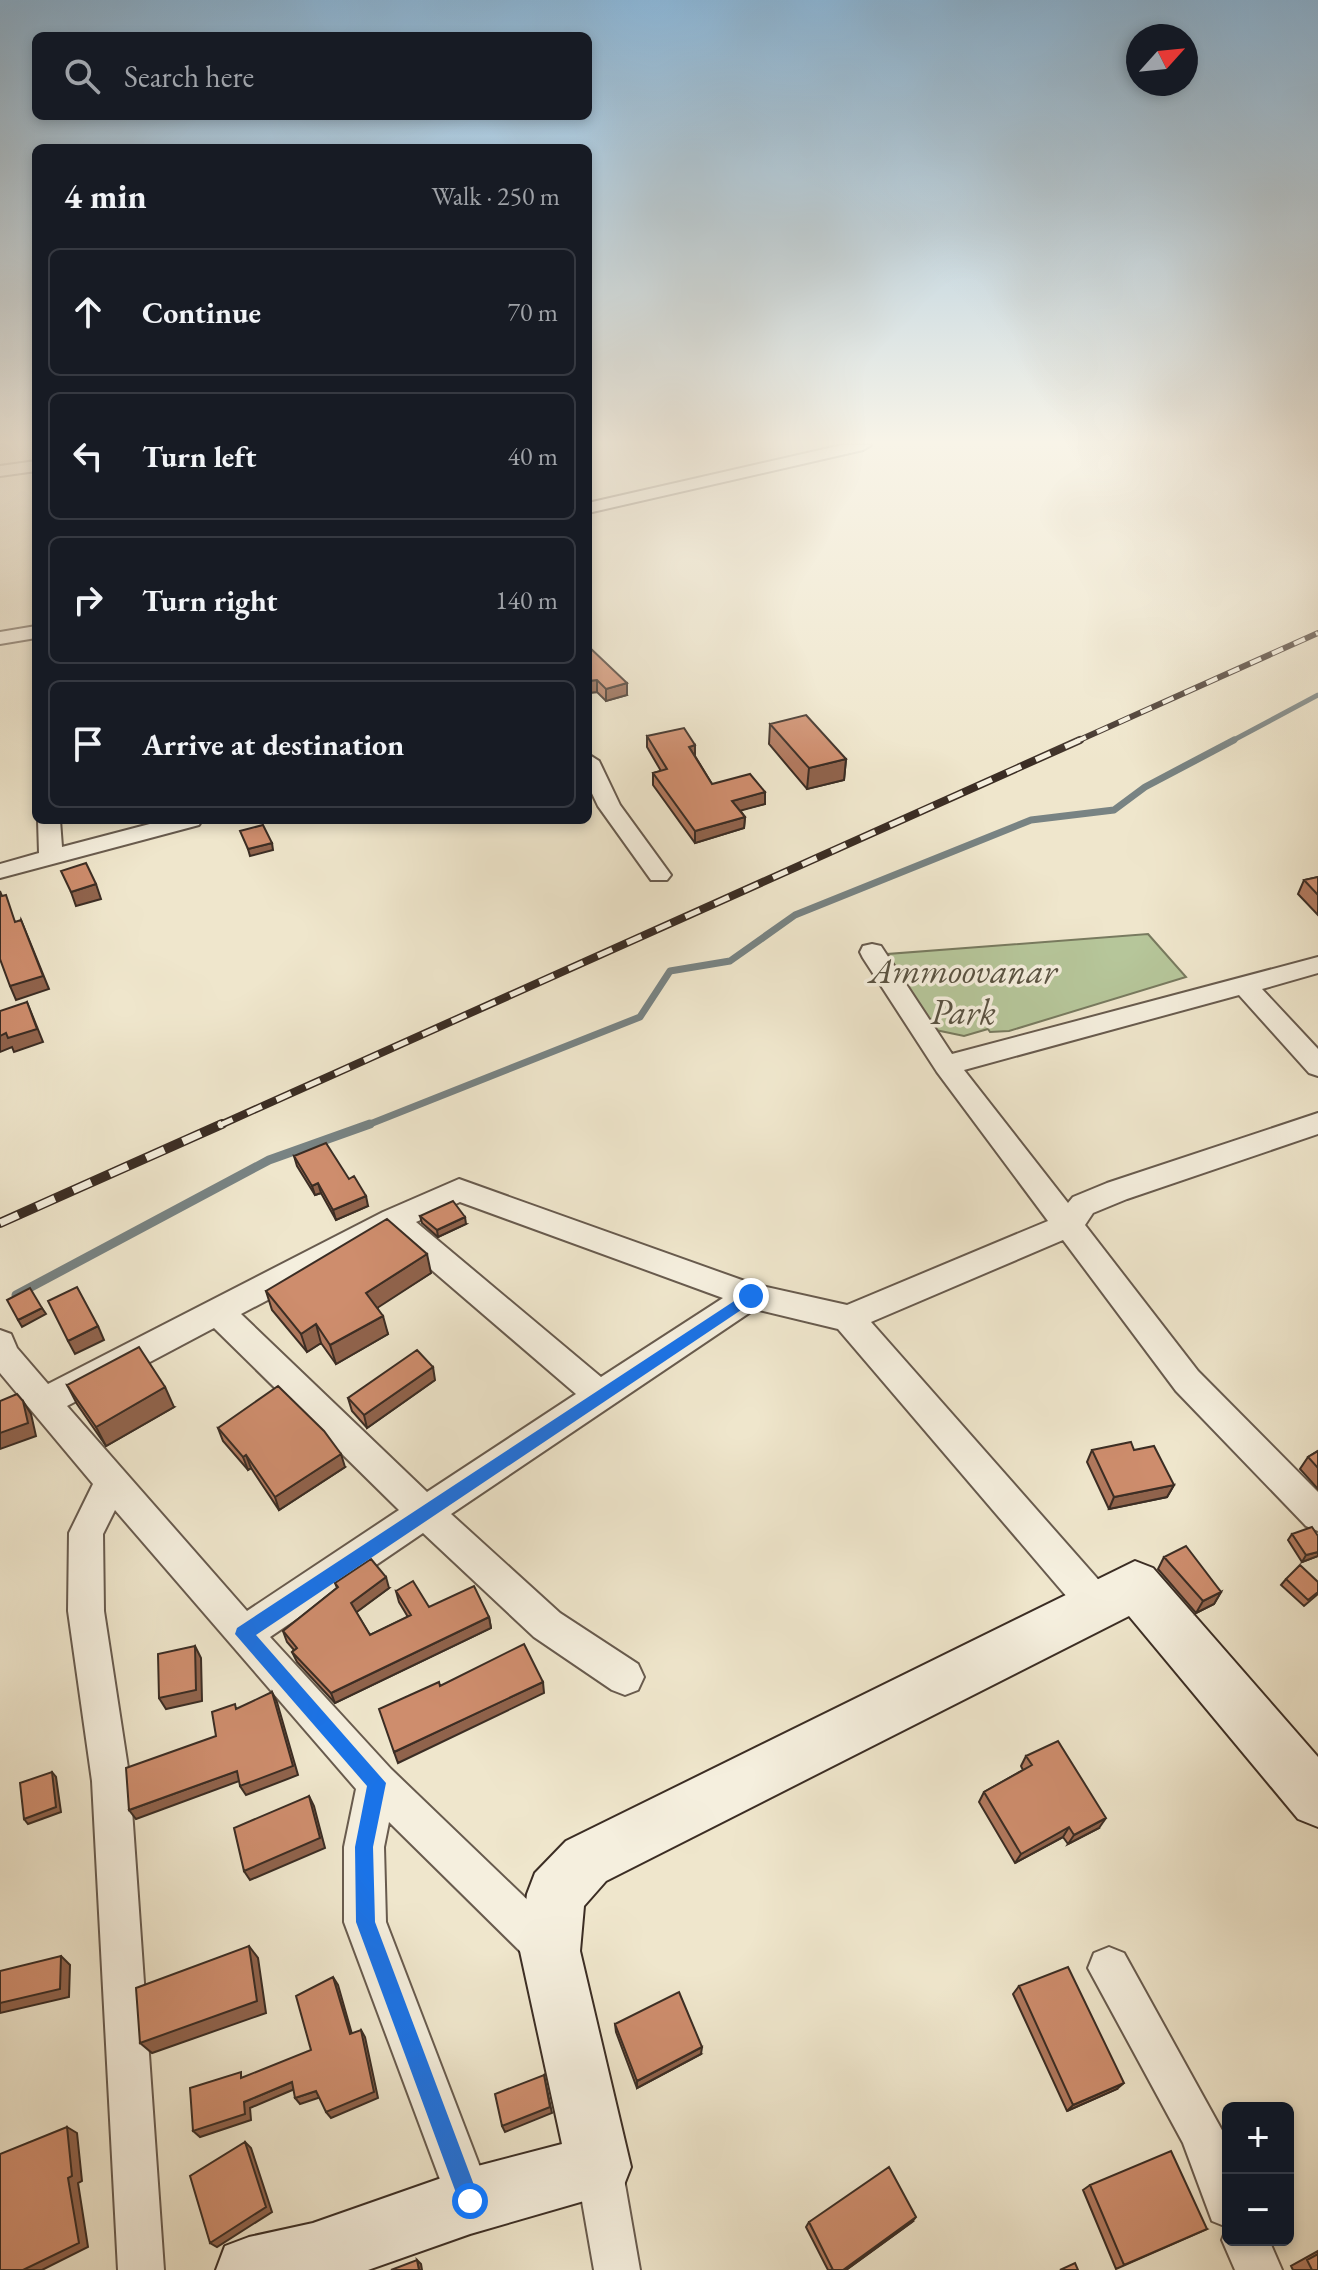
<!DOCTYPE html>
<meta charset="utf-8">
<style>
:root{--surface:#171b24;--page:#242831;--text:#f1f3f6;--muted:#9ea1a6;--line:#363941}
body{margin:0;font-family:"EB Garamond",serif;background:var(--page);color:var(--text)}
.controls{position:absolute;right:24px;bottom:24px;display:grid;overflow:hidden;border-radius:12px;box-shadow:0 4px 12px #0003}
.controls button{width:72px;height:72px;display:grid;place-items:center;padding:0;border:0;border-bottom:2px solid var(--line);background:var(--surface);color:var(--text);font:40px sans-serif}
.compass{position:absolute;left:1126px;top:24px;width:72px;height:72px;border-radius:50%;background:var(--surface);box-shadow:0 4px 12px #0003;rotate:63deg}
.stop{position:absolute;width:24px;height:24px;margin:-18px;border:6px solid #1a73e8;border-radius:50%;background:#fff}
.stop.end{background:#1a73e8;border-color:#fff;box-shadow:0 2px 8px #0008}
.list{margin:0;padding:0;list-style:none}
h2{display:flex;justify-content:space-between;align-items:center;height:104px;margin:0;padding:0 32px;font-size:34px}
h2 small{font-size:26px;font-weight:400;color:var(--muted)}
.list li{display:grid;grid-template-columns:52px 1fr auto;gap:24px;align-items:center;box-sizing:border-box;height:128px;margin:0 16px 16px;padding:0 16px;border:2px solid var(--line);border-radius:12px}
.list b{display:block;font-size:30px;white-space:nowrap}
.list em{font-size:26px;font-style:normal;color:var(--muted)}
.icon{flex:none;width:44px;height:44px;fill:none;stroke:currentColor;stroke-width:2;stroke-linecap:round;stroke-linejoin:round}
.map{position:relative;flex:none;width:1318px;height:2270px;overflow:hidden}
.search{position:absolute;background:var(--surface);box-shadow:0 4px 12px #0003;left:32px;top:32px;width:560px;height:88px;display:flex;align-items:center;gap:20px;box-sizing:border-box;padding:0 28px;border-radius:12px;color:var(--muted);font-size:30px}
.panel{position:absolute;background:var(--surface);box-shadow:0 4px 12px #0003;left:32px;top:144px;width:560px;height:680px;border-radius:12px}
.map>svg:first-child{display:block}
.green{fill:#b6c69a;stroke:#787a5f;stroke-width:2}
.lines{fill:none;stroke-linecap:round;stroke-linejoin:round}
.stream-far2{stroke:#788383;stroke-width:5}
.stream-far1{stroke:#788383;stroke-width:7}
.stream{stroke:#788383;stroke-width:9}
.street-casing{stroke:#685b4e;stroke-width:4}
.secondary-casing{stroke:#3b2d24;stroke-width:4}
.street{fill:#f5efde;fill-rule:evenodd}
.secondary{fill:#f5efde;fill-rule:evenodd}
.rail-far2-casing{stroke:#3b2d24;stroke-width:6}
.rail-far1-casing{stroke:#3b2d24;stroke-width:8}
.rail-casing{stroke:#3b2d24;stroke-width:10}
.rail-far2{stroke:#f5efde;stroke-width:4;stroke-dasharray:12;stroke-linecap:butt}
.rail-far1{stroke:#f5efde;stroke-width:5;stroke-dasharray:16;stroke-linecap:butt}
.rail{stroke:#f5efde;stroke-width:7;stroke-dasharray:20;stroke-linecap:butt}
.wall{fill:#b1795e;stroke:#3b2d24;stroke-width:2}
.shaded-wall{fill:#90634c;stroke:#3b2d24;stroke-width:2}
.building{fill:#ce8d6d;stroke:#3b2d24;stroke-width:2}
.route{fill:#1a73e8}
.labels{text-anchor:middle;stroke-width:7;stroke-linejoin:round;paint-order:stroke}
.park-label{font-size:36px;font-style:italic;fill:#5a5342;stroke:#f5efde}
</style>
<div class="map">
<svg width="1318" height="2270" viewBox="0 0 1318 2270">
<rect width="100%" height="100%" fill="#efe6cc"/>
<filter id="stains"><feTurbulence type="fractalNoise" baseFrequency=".0025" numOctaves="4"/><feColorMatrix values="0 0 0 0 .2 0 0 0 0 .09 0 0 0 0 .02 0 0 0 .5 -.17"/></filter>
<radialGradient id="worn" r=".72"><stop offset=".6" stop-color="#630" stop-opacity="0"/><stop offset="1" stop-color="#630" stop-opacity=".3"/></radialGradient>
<path class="green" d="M1148 934 1186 977 1009 1031 990 1032 988 1029 964 1036 931 1029 888 954Z"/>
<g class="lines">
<path class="stream-far2" d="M1230 742 1318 695"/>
<path class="stream-far1" d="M365 1126 640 1017 670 971 730 961 795 915 1031 820 1114 810 1145 787 1234 740"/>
<path class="stream" d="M16 1295 269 1160 370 1124"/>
<g class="street-casing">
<path id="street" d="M842 445H871L863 450 588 513V503Z
M36 461V471L0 476V466Z
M36 626V638L0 644V632Z
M588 754 599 761 620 805 671 875 667 880H651L598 806 588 785Z
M38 820H60L62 847 165 820H202L199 825 0 878V864L39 853Z
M872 944 881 946 952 1054 1318 957V973L1262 989 1318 1049V1076L1309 1073 1239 995 964 1070 1068 1203 1073 1197 1107 1183 1318 1113V1134L1127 1199 1093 1213 1085 1225 1198 1371 1318 1492V1531L1306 1526 1176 1391 1063 1240 871 1322 1111 1594 1116 1606 1111 1618 1098 1623 1085 1618 838 1329 755 1309 451 1514 560 1613 638 1664 644 1677 638 1690 625 1695 612 1690 534 1637 423 1533 270 1637 391 1769 565 1936 571 1951 565 1966 550 1972 535 1966 389 1822 384 1847 386 1922 493 2201 486 2217 470 2224 454 2217 344 1922V1847L356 1789 115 1510 103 1534 104 1611 130 1781 164 2270H118L92 1781 68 1611 69 1533 93 1484 0 1373V1330L11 1334 17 1348 48 1384 383 1212 459 1179 753 1284 847 1305 1048 1221 937 1072 863 958 860 952 863 946ZM460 1202 723 1298 601 1377 416 1222ZM391 1235 576 1394 427 1492 241 1314ZM214 1328 399 1510 247 1611 67 1406Z
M1109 1947 1124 1953 1223 2132 1228 2144V2240H1269L1282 2270H1235L1222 2240 1227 2227 1212 2221 1183 2143 1088 1968 1094 1953Z
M599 2144 615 2151 622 2167 640 2270H594L576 2167 583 2151Z"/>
</g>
<g class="secondary-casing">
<path id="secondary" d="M1135 1561 1153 1568 1318 1757V1827L1298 1819 1129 1616 606 1881 584 1906 580 1951 631 2167 622 2190 470 2234 368 2270H216L225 2246 249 2237 313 2223 470 2168 562 2144 520 1951 527 1894 535 1873 566 1841Z"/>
</g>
<use href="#street" class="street"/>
<use href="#secondary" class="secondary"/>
<g class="rail-far2-casing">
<path id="rail-far2" d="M1075 742 1318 633"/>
</g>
<g class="rail-far1-casing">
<path id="rail-far1" d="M218 1126 1080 740"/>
</g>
<g class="rail-casing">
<path id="rail" d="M0 1223 222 1124"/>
</g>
<use href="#rail-far2" class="rail-far2"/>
<use href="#rail-far1" class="rail-far1"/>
<use href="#rail" class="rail"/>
</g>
<path class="wall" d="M588 646 627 695 606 701 597 692 588 693Z
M770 724 846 759 844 780 807 789 769 744Z
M647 736 695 756 712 784 765 792V804L740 810 745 817 744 828 695 843 653 785V773L661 771 647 747Z
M1318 877V915L1298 894 1304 880Z
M294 1156 349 1179 368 1206 336 1220 321 1193 315 1195 297 1166Z
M420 1216 466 1224 438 1237 422 1223Z
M431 1273 377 1307 388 1334 336 1364 321 1343 307 1352 272 1310 266 1291Z
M435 1380 367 1428 352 1411 348 1398Z
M67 1385 174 1407 106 1446 77 1404Z
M218 1428 345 1467 279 1510 251 1468 248 1470 223 1441Z
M1092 1450H1134L1174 1485 1167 1497 1109 1509 1087 1462Z
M1318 1451V1489L1300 1469 1308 1457Z
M1292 1534 1318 1556 1302 1562 1288 1540Z
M1164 1557 1221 1592 1214 1604 1196 1613 1158 1569Z
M1286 1579 1318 1582V1594L1304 1606 1281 1585Z
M335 1583 389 1588 356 1612 370 1635 408 1617 399 1602 396 1591 429 1607 489 1617 491 1628 335 1703 297 1662 292 1652 294 1650 287 1642 283 1631 337 1588Z
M1026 1756 1099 1828 1068 1844 1063 1837 1015 1863 979 1802 984 1792 1023 1770 1021 1766Z
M1019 1986 1117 2089 1067 2111 1013 1994Z
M615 2024 701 2054 637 2088 616 2032Z
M1090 2185 1207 2229 1116 2269 1083 2190Z
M809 2222H912L846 2270H828L806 2227Z
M1318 2251V2270H1293L1291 2266Z"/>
<path class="shaded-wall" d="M597 680V692L588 693V681Z
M627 683V695L606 701V689Z
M695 745V757L689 747Z
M846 759 844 780 807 789 809 768Z
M765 792V804L732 813V801Z
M745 817 744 828 695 843V831Z
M272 843 273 850 250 856 248 849Z
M96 884 101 899 76 906 71 892Z
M21 920 49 989 16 1000 10 986Z
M27 1002 43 1042 14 1052 12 1047 0 1052V1036Z
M318 1183 321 1193 315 1195 312 1186Z
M366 1196 368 1206 336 1220 333 1210Z
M465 1217 466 1224 438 1237 437 1230Z
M427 1254 431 1273 371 1312 366 1293Z
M42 1308 46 1314 22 1327 18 1320Z
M383 1316 388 1334 336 1364 330 1345Z
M316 1324 321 1343 307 1352 301 1334Z
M98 1326 104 1340 75 1354 68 1341Z
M433 1367 435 1380 367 1428 364 1415Z
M165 1387 174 1407 106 1446 96 1427Z
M23 1401 31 1414 36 1436 0 1449V1433Z
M341 1454 345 1467 279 1510 275 1497Z
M246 1455 251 1468 248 1470 243 1457Z
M1174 1485 1167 1497 1109 1509 1114 1497Z
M1318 1552V1556L1302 1562 1306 1555Z
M386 1577 389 1588 354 1614 351 1603Z
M1221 1592 1214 1604 1196 1613 1203 1601Z
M489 1617 491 1628 335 1703 331 1693Z
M195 1646 201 1658 202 1701 166 1709 159 1698Z
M543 1682 544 1693 398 1763 394 1752Z
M272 1692 277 1702 298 1775 246 1795 240 1786Z
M237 1771 242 1780 136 1819 129 1810Z
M52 1772 56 1777 61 1812 28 1824 24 1819Z
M309 1796 314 1806 325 1848 250 1880 244 1871Z
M1106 1818 1099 1828 1068 1844 1074 1835Z
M1069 1827 1063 1837 1015 1863 1021 1854Z
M249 1946 258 1958 266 2013 152 2053 140 2043Z
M61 1956 70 1965 69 1997 0 2013V2003Z
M333 1977 338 1985 354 2041 350 2034Z
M361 2030 365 2037 378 2098 331 2118 326 2112Z
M702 2047 701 2054 637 2088V2081Z
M544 2075 552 2113 505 2132 502 2126Z
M292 2082 297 2088 250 2108 251 2120 200 2137 193 2131 244 2102Z
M1124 2083 1117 2089 1067 2111 1073 2105Z
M316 2091 321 2097 300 2104 295 2098Z
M67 2127 77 2133 82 2181 78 2183 88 2247 42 2270H23L68 2178Z
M245 2142 251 2148 272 2212 217 2247 210 2243Z
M916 2217 912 2222 846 2270H843Z
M417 2260 421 2264 422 2270H419Z"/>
<path class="building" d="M588 646 627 683 606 689 597 680 588 681Z
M806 715 846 759 809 768 770 724Z
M684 728 695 745 689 747 712 784 750 774 765 792 732 801 745 817 695 831 653 773 667 769 647 736Z
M263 825 272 843 248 849 240 831Z
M86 863 96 884 71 892 61 871Z
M1318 877V895L1304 880Z
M0 891 2 896 6 895 15 922 21 920 43 976 10 986 0 959Z
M27 1002 37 1029 8 1038 6 1033 0 1036V1011Z
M326 1143 349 1179 354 1176 366 1196 333 1210 318 1183 312 1186 294 1156Z
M453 1201 465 1217 437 1230 420 1216Z
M387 1219 427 1254 366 1293 383 1316 330 1345 316 1324 301 1334 266 1291Z
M77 1287 98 1326 68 1341 48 1301Z
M30 1288 42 1308 18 1320 7 1300Z
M139 1347 165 1387 96 1427 67 1385Z
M417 1350 433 1367 364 1415 348 1398Z
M278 1386 324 1431 341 1454 275 1497 246 1455 243 1457 218 1428Z
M17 1394 23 1401 28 1423 0 1433V1401Z
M1131 1442 1134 1450 1154 1446 1174 1485 1114 1497 1092 1450Z
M1318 1451V1468L1308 1457Z
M1312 1527 1318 1536V1552L1306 1555 1292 1534Z
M1186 1546 1221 1592 1203 1601 1164 1557Z
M371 1559 386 1577 351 1603 370 1635 411 1615 396 1591 413 1581 429 1607 474 1586 489 1617 331 1693 292 1652 297 1648 283 1631 338 1587 335 1583Z
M1300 1565 1318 1582V1592L1308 1600 1286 1579Z
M524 1644 543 1682 394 1752 379 1709 439 1682 440 1686Z
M195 1646 196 1690 159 1698 158 1654Z
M272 1692 293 1766 240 1786 237 1771 129 1810 126 1768 216 1736 212 1712 235 1704 236 1709Z
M1058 1741 1106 1818 1074 1835 1069 1827 1021 1854 984 1792 1032 1765 1026 1756Z
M52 1772 56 1807 24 1819 20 1783Z
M309 1796 320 1838 244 1871 234 1828Z
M249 1946 257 2001 140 2043 136 1988Z
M61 1956 60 1989 0 2003V1971Z
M1068 1967 1124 2083 1073 2105 1019 1986Z
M333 1977 350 2034 361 2030 374 2092 326 2112 316 2091 295 2098 292 2082 244 2102 245 2114 193 2131 190 2088 241 2072V2078L311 2050 296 1996Z
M679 1992 702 2047 637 2081 615 2024Z
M544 2075 550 2107 502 2126 495 2094Z
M67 2127 72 2176 68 2178 79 2243 23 2270H0V2154Z
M245 2142 266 2207 210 2243 190 2176Z
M1171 2151 1207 2229 1124 2265 1090 2185Z
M889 2167 916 2217 843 2270H833L809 2222Z
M1318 2254V2270H1312L1307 2260Z
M417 2260 419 2270H391Z
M1075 2263 1078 2270H1060Z"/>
<linearGradient id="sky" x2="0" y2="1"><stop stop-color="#8bb7d9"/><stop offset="0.58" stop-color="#f8f4e8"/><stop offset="1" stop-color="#f8f4e8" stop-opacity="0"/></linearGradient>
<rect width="1318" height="763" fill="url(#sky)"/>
<path class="route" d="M751 1290 756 1292V1300L256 1635 386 1783 373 1847 375 1922 480 2201 477 2208 470 2211 462 2208 459 2201 356 1922 355 1847 367 1786 235 1634 237 1628Z"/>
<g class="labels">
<g class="park-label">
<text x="963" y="983">Ammoovanar<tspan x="963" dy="41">Park</tspan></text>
</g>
</g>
<rect width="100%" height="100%" filter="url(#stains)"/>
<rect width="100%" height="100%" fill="url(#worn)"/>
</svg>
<div class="controls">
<button>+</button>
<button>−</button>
</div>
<svg class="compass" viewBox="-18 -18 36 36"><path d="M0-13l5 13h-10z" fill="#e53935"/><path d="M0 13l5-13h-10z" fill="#9ea1a6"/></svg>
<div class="stop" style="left:470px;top:2201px"></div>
<div class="stop end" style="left:751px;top:1296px"></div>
<div class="search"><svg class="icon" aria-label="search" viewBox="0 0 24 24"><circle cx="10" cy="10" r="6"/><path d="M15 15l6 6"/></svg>Search here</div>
<section class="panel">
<h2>4 min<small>Walk · 250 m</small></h2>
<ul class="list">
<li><svg class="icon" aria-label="ahead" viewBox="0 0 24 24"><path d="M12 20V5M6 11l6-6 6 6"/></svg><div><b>Continue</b></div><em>70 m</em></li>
<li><svg class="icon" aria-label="left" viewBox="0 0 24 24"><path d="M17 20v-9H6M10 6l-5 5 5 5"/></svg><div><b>Turn left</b></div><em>40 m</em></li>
<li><svg class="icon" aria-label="right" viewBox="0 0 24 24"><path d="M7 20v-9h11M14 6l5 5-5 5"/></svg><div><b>Turn right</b></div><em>140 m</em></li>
<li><svg class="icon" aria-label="arrive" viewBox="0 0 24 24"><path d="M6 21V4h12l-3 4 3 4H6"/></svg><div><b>Arrive at destination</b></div></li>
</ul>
</section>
</div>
